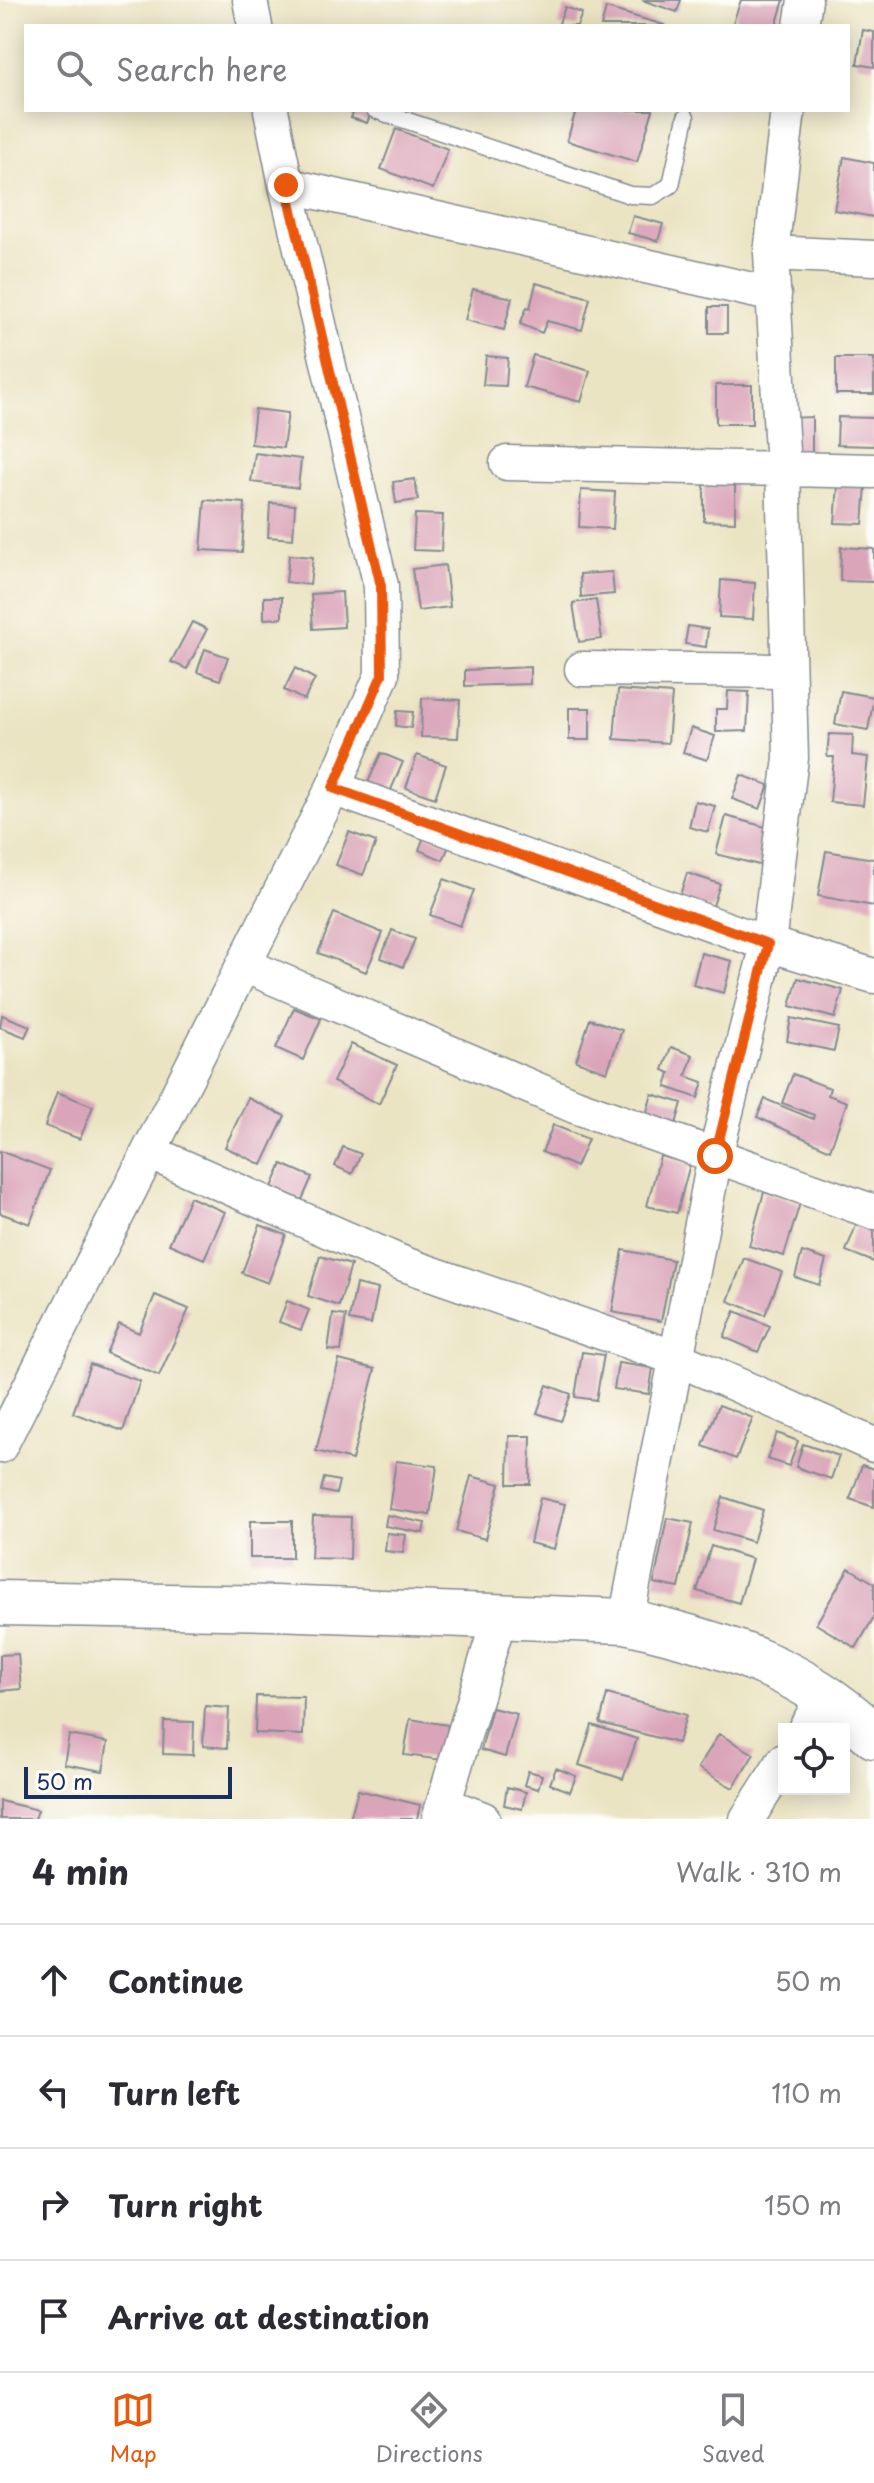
<!DOCTYPE html>
<meta charset="utf-8">
<style>
:root{--surface:#fff;--page:#f7f7f7;--text:#2b2b33;--muted:#7c7c81;--line:#e1e1e2;--accent:#ea580c}
body{margin:0;font-family:"Playpen Sans",sans-serif;background:var(--page);color:var(--text)}
.controls{position:absolute;right:24px;bottom:24px;display:grid;overflow:hidden;border-radius:0px;box-shadow:0 4px 20px #0003}
.controls button{width:72px;height:72px;display:grid;place-items:center;padding:0;border:0;border-bottom:2px solid var(--line);background:var(--surface);color:var(--text);font:40px sans-serif}
.scale{position:absolute;left:24px;bottom:20px;width:208px;box-sizing:border-box;padding-left:8px;border:4px solid #1b2f5e;border-top:0;font-size:22px;line-height:28px;white-space:nowrap;color:#1b2f5e;-webkit-text-stroke:6px #fdfcf7;paint-order:stroke}
.stop{position:absolute;width:24px;height:24px;margin:-18px;border:6px solid #ea580c;border-radius:50%;background:#fff}
.stop.end{background:#ea580c;border-color:#fff;box-shadow:0 2px 8px #0008}
.list{margin:0;padding:0;list-style:none}
h2{display:flex;justify-content:space-between;align-items:center;height:104px;margin:0;padding:0 32px;font-size:34px}
h2 small{font-size:26px;font-weight:400;color:var(--muted)}
.list li{display:grid;grid-template-columns:52px 1fr auto;gap:24px;align-items:center;box-sizing:border-box;height:112px;padding:0 32px;border-top:2px solid var(--line)}
.list b{display:block;font-size:30px;white-space:nowrap}
.list em{font-size:26px;font-style:normal;color:var(--muted)}
.icon{flex:none;width:44px;height:44px;fill:none;stroke:currentColor;stroke-width:2;stroke-linecap:round;stroke-linejoin:round}
.map{position:relative;flex:none;width:874px;height:1819px;overflow:hidden}
.search{position:absolute;background:var(--surface);box-shadow:0 4px 20px #0003;left:24px;right:24px;top:24px;height:88px;display:flex;align-items:center;gap:20px;box-sizing:border-box;padding:0 28px;border-radius:0px;color:var(--muted);font-size:30px}
.sheet{height:552px;background:var(--surface)}
nav{display:flex;justify-content:space-around;align-items:center;box-sizing:border-box;height:112px;border-top:2px solid var(--line);background:var(--surface);font-size:22px;color:var(--muted)}
nav a{display:grid;justify-items:center;gap:4px}
nav .on{color:var(--accent)}
.map>svg:first-child{display:block}
.building{fill:#daa4b9}
.lines{fill:none;stroke-linecap:round;stroke-linejoin:round}
.lane-casing{stroke:#838a90;stroke-width:19}
.street-casing{stroke:#838a90;stroke-width:37}
.highway-casing{stroke:#838a90;stroke-width:47}
.lane{stroke:#fff;stroke-width:16}
.street{stroke:#fff;stroke-width:34}
.highway{stroke:#fff;stroke-width:44}
.route{stroke:#ea580c;stroke-width:10}
</style>
<div class="map">
<svg width="874" height="1819" viewBox="0 0 874 1819">
<rect width="100%" height="100%" fill="#fdfcf7"/>
<filter id="ink" filterUnits="userSpaceOnUse"><feTurbulence type="fractalNoise" baseFrequency=".0125" numOctaves="2"/><feDisplacementMap in="SourceGraphic" scale="16" xChannelSelector="R" yChannelSelector="G"/><feConvolveMatrix kernelMatrix="1 2 1 2 8 2 1 2 1" color-interpolation-filters="sRGB"/></filter>
<filter id="wash" filterUnits="userSpaceOnUse"><feTurbulence type="fractalNoise" baseFrequency=".006" numOctaves="4" result="noise"/><feDisplacementMap in="SourceGraphic" scale="32" xChannelSelector="R" yChannelSelector="G"/><feGaussianBlur stdDeviation="1.8" result="paint"/><feColorMatrix in="noise" values="0 0 0 0 0 0 0 0 0 0 0 0 0 0 0 0 0 1.4 0 .05"/><feComposite in="paint" operator="in"/></filter>
<g filter="url(#wash)">
<rect width="100%" height="100%" fill="#ebe4c3"/>
<g id="blocks">
<path class="building" d="M642 0H681L677 12Z
M741 0H784L776 26H732Z
M565 7 582 13 577 26H558Z
M606 8 664 25V26H601Z
M863 30 874 32V67L857 64Z
M354 110H372L367 123 351 118Z
M576 110H653L637 162 567 141Z
M396 129 448 149 433 189 381 169Z
M844 157 874 163V217L834 210Z
M633 216 663 224 658 241 628 233Z
M536 283 590 298 582 330 547 321 542 333 520 324 527 307 530 308Z
M473 289 512 298 504 330 465 320Z
M709 307H727V333H709Z
M533 355 590 371 581 402 524 387Z
M486 356 508 358 506 386 483 385Z
M836 358H874V394H836Z
M716 385H752V424H716Z
M255 409 288 413 283 448 251 444Z
M812 417V455L789 456V418Z
M838 417 874 418V446L837 445Z
M255 453 301 459 298 488 251 482Z
M704 477 735 478V522L704 521Z
M415 479 418 500 396 503 393 482Z
M838 485 866 486 863 524 835 523Z
M581 490 615 492 613 529 579 527Z
M205 500 245 503 242 552 201 550Z
M270 503 295 505 293 539 268 537Z
M415 514 443 515 441 551 413 550Z
M841 547 874 549V582L840 581Z
M289 555 313 557 310 585 286 582Z
M445 565 450 607 418 611 412 569Z
M612 572 614 594 581 597 580 574Z
M721 580 755 583 753 619 719 617Z
M342 592 344 627 313 629 311 594Z
M264 597H282V618L264 619Z
M596 600 602 639 579 642 573 603Z
M192 622 207 629 187 669 171 662Z
M688 626 708 629 706 647 685 644Z
M205 649 228 657 220 680 197 672Z
M530 667V684L465 686V670Z
M295 668 315 679 304 700 284 690Z
M618 690 672 694 668 743 614 739Z
M728 691 749 692 747 731 716 732V709H727Z
M841 691 874 697 868 730 835 724Z
M422 698 460 700 458 738 421 737Z
M569 708H590V740H569Z
M397 711 413 712 411 728 396 726Z
M691 728 715 736 707 760 683 752Z
M829 734 853 735 852 755 868 757 863 805 830 802 834 757H827Z
M381 753 403 762 384 806 362 796Z
M417 755 446 765 435 798 406 788Z
M741 775 769 785 760 809 732 799Z
M695 801 715 806 708 832 689 827Z
M726 816 773 829 763 866 716 854Z
M349 832 376 842 363 875 336 865Z
M425 834 450 844 443 860 419 850Z
M826 851 874 859V906L818 896Z
M687 873 720 884 712 909 679 898Z
M444 879 474 890 460 926 430 915Z
M334 913 383 933 366 972 318 953Z
M392 930 415 939 403 967 381 958Z
M701 953 732 961 724 993 693 985Z
M798 978 843 990 835 1018 790 1006Z
M294 1008 321 1019 303 1060 276 1048Z
M2 1015 30 1026 25 1037 0 1027Z
M791 1018 839 1028 834 1051 787 1041Z
M590 1019 622 1030 607 1072 576 1061Z
M351 1044 397 1065 379 1104 333 1082Z
M671 1047 693 1055 686 1076 703 1082 698 1098 666 1087 670 1073 663 1070Z
M793 1074 830 1088 828 1095 847 1102 830 1150 757 1117 765 1099 813 1119 814 1115 782 1103Z
M57 1092 93 1106 80 1139 45 1126Z
M652 1094 682 1103 676 1124 646 1115Z
M248 1098 285 1116 262 1165 225 1147Z
M553 1125 588 1139 576 1167 542 1152Z
M343 1147 361 1154 352 1174 335 1166Z
M0 1151 50 1170 30 1224 0 1213Z
M660 1156 690 1164 677 1213 647 1206Z
M282 1164 312 1177 302 1200 272 1187Z
M764 1192 800 1203 784 1256 749 1246Z
M190 1197 225 1212 204 1259 169 1244Z
M859 1218 874 1224V1262L846 1251Z
M260 1225 286 1235 268 1283 242 1273Z
M623 1250 673 1260 661 1321 612 1312Z
M802 1252 826 1260 819 1285 795 1277Z
M320 1256 351 1265 339 1306 308 1296Z
M744 1258 782 1272 765 1315 728 1301Z
M356 1284 378 1289 371 1324 349 1320Z
M155 1295 189 1309 159 1376 106 1353 119 1324 139 1333Z
M287 1301 309 1310 301 1330 279 1322Z
M735 1311 770 1326 758 1352 724 1337Z
M333 1314 346 1316 341 1351 328 1350Z
M582 1352 604 1355 596 1400 575 1397Z
M339 1360 375 1369 352 1460 316 1451Z
M618 1363 653 1368 649 1394 614 1389Z
M90 1364 140 1381 123 1431 73 1413Z
M547 1385 571 1394 561 1421 537 1413Z
M719 1405 753 1418 736 1459 703 1446Z
M777 1433 798 1441 789 1466 767 1459Z
M509 1436H531L530 1484H508Z
M803 1444 839 1456 831 1479 796 1467Z
M396 1461 437 1466 430 1515 389 1509Z
M862 1465 874 1469V1507L850 1499Z
M471 1476 500 1484 485 1539 456 1531Z
M324 1478 339 1481 336 1494 321 1491Z
M723 1497 763 1510 753 1542 713 1530Z
M540 1498 565 1504 554 1549 530 1543Z
M387 1515 425 1523 423 1533 385 1526Z
M313 1516 351 1517 350 1559 311 1558Z
M667 1518 693 1523 679 1588 654 1583Z
M250 1521H292V1558H250Z
M387 1533 406 1535 403 1553 385 1551Z
M711 1546 752 1559 739 1603 697 1591Z
M849 1568 874 1583V1617L856 1648 816 1624Z
M18 1654 21 1689 0 1691V1655Z
M607 1694 686 1715 678 1743 600 1723Z
M256 1696 304 1697 303 1735 255 1733Z
M205 1706 229 1708 227 1748 203 1746Z
M492 1708 517 1714 505 1757 481 1750Z
M410 1719 448 1725 443 1760 404 1755Z
M164 1721 194 1722 193 1755 163 1754Z
M592 1725 637 1739 623 1779 579 1765Z
M719 1734 754 1754 733 1788 698 1768Z
M69 1735 108 1742 103 1771 64 1764Z
M556 1768 576 1776 570 1792 550 1784Z
M528 1771 542 1775 538 1789 524 1785Z
M507 1787 526 1792 522 1809 504 1805Z
M358 1790 420 1805 417 1819H350Z
M0 1801 38 1810 35 1819H0Z"/>
</g>
</g>
<g filter="url(#ink)">
<use href="#blocks" fill-opacity="0" stroke="#838a90" stroke-width="2"/>
<g class="lines">
<g class="lane-casing">
<path id="lane" d="M375 110 630 195 653 196 671 185 686 117"/>
</g>
<g class="street-casing">
<path id="street" d="M250 0 255 26
M801 26 805 0
M286 185 774 295
M771 253 874 258
M507 463 874 471
M582 669 788 671
M333 788 768 944 874 976
M244 965 575 1106 874 1212
M149 1152 404 1264 676 1358 874 1445
M0 1446 333 788 382 675 381 586 286 185 271 110
M626 1621 715 1156 768 944 791 758 783 470 771 253 788 110
M805 1729 826 1695
M444 1804 483 1819
M439 1819 500 1615
M747 1819 784 1761"/>
</g>
<g class="highway-casing">
<path id="highway" d="M0 1603 274 1608 626 1621C720 1643 803 1667 874 1736"/>
</g>
<use href="#lane" class="lane"/>
<use href="#street" class="street"/>
<use href="#highway" class="highway"/>
</g>
</g>
<g class="lines" filter="url(#ink)">
<path class="route" d="M286 185 381 586 382 675 333 788 768 944 715 1156"/>
</g>
</svg>
<div class="controls">
<button><svg class="icon" aria-label="locate" viewBox="0 0 24 24"><circle cx="12" cy="12" r="6"/><path d="M12 2v4M12 18v4M2 12h4M18 12h4"/></svg></button>
</div>
<div class="scale">50 m</div>
<div class="stop" style="left:715px;top:1156px"></div>
<div class="stop end" style="left:286px;top:185px"></div>
<div class="search"><svg class="icon" aria-label="search" viewBox="0 0 24 24"><circle cx="10" cy="10" r="6"/><path d="M15 15l6 6"/></svg>Search here</div>
</div>
<section class="sheet">
<h2>4 min<small>Walk · 310 m</small></h2>
<ul class="list">
<li><svg class="icon" aria-label="ahead" viewBox="0 0 24 24"><path d="M12 20V5M6 11l6-6 6 6"/></svg><div><b>Continue</b></div><em>50 m</em></li>
<li><svg class="icon" aria-label="left" viewBox="0 0 24 24"><path d="M17 20v-9H6M10 6l-5 5 5 5"/></svg><div><b>Turn left</b></div><em>110 m</em></li>
<li><svg class="icon" aria-label="right" viewBox="0 0 24 24"><path d="M7 20v-9h11M14 6l5 5-5 5"/></svg><div><b>Turn right</b></div><em>150 m</em></li>
<li><svg class="icon" aria-label="arrive" viewBox="0 0 24 24"><path d="M6 21V4h12l-3 4 3 4H6"/></svg><div><b>Arrive at destination</b></div></li>
</ul>
</section>
<nav>
<a class="on"><svg class="icon" aria-label="map" viewBox="0 0 24 24"><path d="M3 6l6-2 6 2 6-2v14l-6 2-6-2-6 2zM9 4v14M15 6v14"/></svg>Map</a>
<a><svg class="icon" aria-label="directions" viewBox="0 0 24 24"><path d="M12 3l9 9-9 9-9-9zM9 14v-3h6M13 9l2 2-2 2"/></svg>Directions</a>
<a><svg class="icon" aria-label="saved" viewBox="0 0 24 24"><path d="M7 4h10v16l-5-4-5 4z"/></svg>Saved</a>
</nav>
